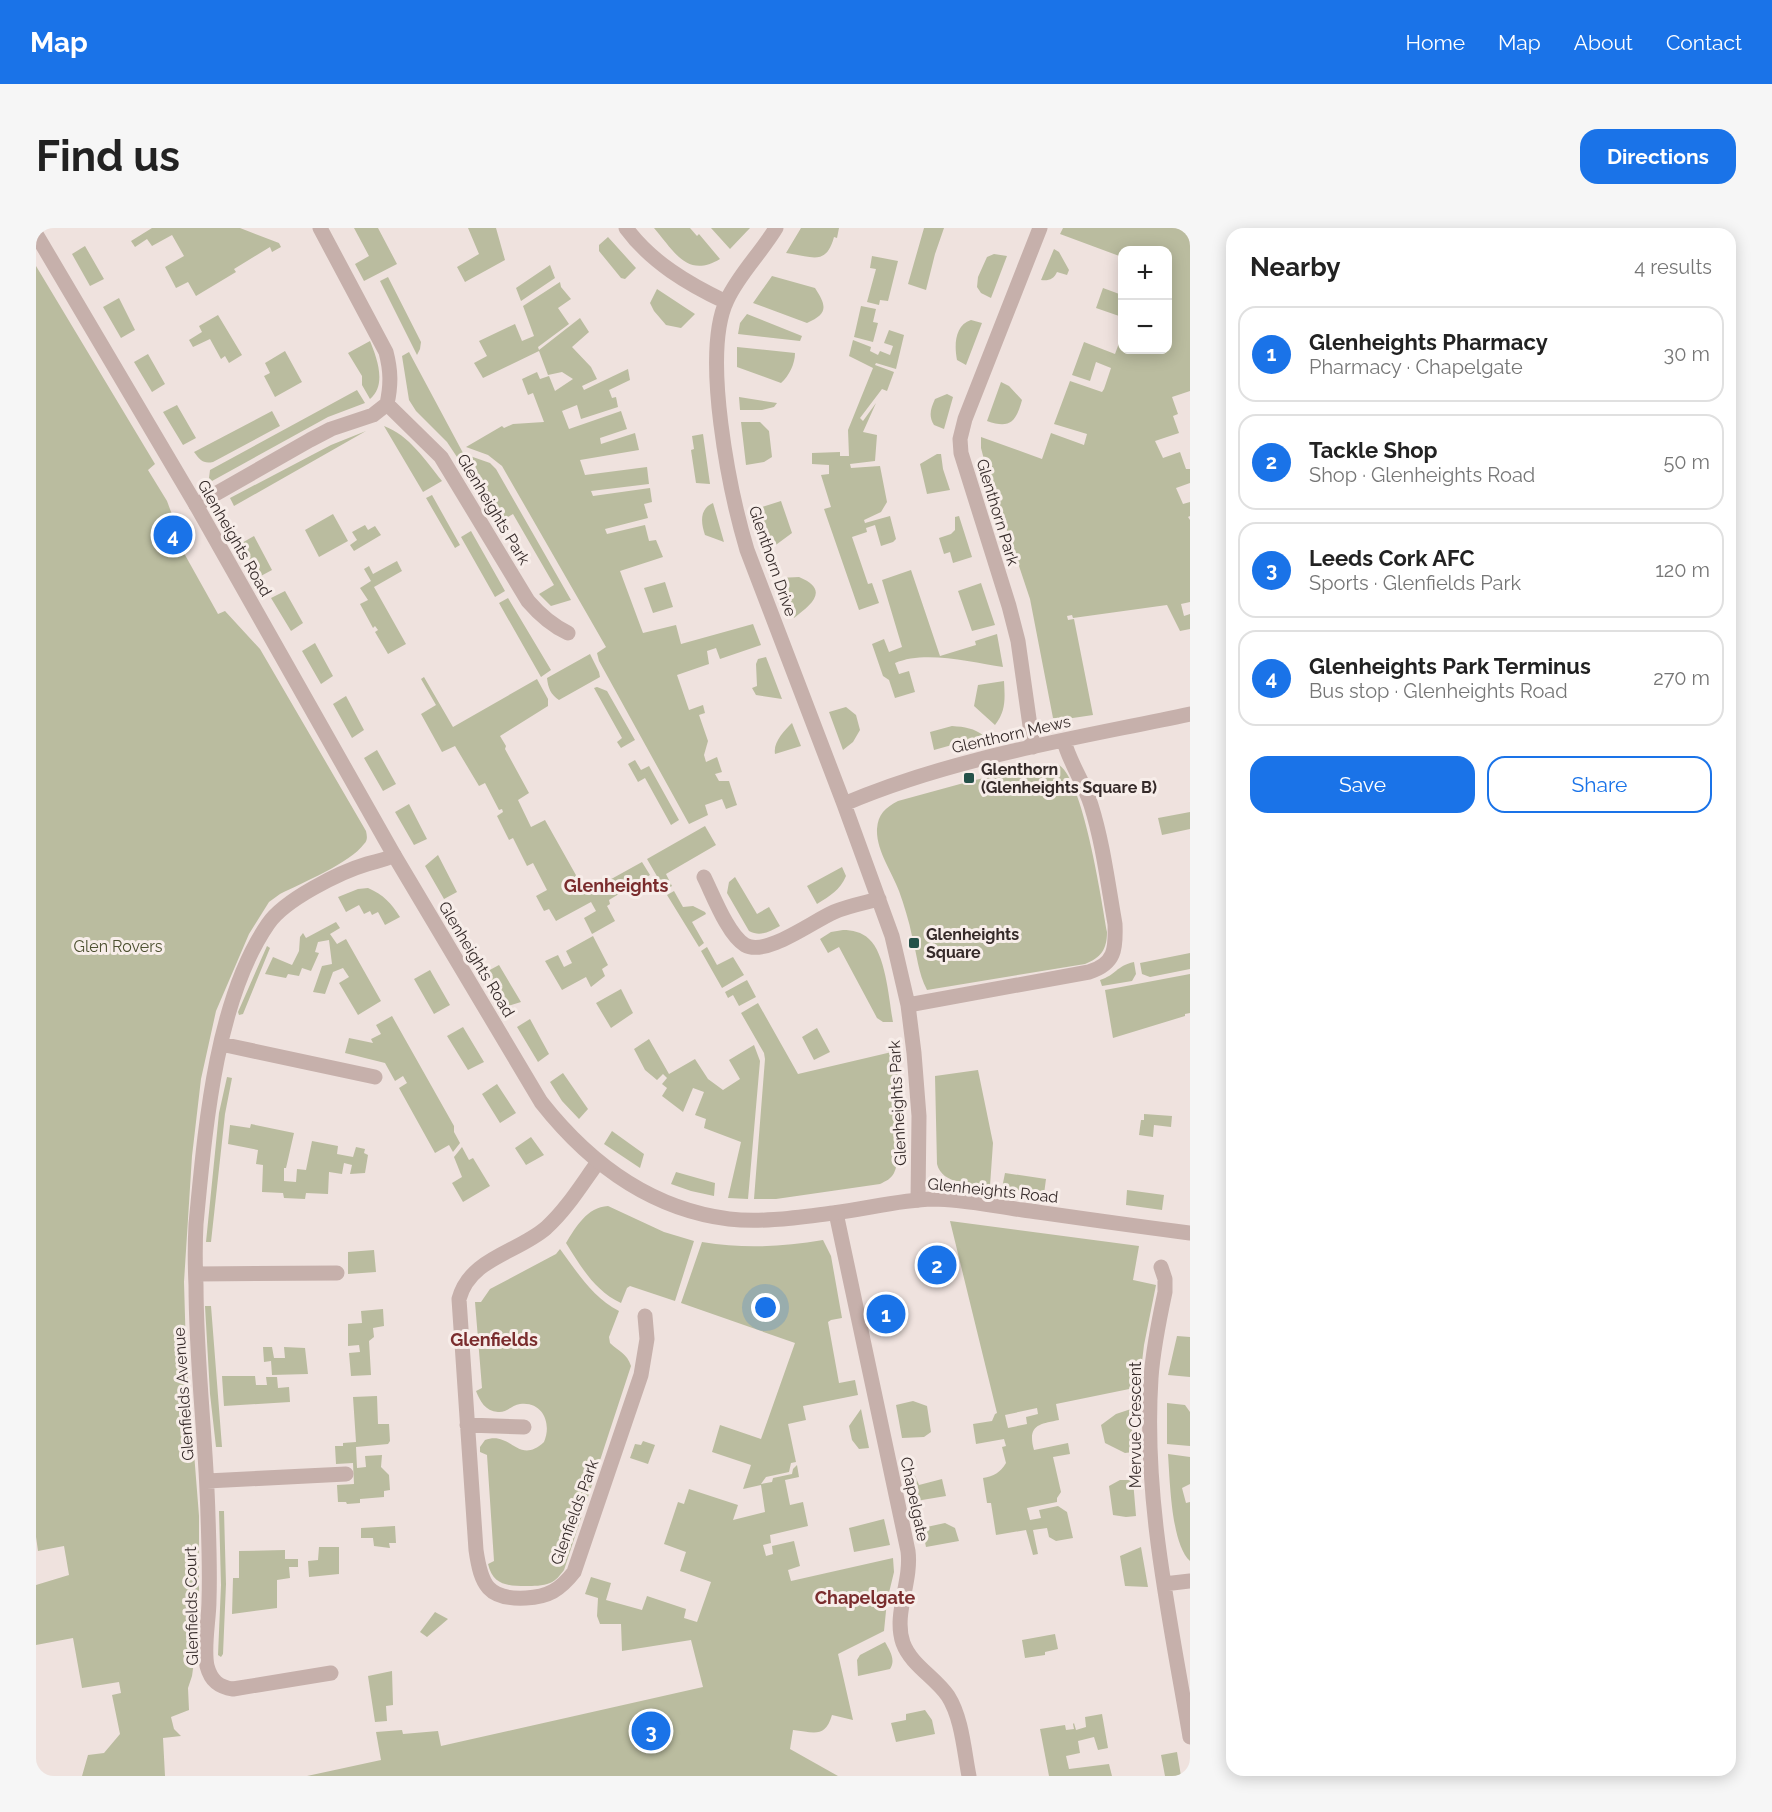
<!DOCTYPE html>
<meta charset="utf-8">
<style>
:root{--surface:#fff;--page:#f6f6f6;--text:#222;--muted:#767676;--line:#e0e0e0;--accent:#1a73e8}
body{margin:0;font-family:Raleway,sans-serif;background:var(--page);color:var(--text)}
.controls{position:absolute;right:18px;top:18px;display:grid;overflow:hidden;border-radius:12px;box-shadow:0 3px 15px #0003}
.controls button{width:54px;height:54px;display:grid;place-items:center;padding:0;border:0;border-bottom:2px solid var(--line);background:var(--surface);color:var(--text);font:30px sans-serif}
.you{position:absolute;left:730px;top:1080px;width:21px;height:21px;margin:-15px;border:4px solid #fff;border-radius:50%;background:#1a73e8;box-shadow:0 0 0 9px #1a73e833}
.badge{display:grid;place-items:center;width:39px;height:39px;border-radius:50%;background:var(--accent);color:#fff;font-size:20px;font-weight:700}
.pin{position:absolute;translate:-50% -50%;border:3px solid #fff;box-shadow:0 2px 6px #0006}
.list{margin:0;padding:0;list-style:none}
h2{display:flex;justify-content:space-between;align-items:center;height:78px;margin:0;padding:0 24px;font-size:26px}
h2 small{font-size:20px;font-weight:400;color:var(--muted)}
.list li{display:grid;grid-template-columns:39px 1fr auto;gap:18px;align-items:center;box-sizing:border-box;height:96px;margin:0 12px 12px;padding:0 12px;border:2px solid var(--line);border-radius:18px}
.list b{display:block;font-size:22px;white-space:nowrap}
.list p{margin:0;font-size:20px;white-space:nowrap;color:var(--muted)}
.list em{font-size:20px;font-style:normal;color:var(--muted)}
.actions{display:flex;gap:12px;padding:18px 24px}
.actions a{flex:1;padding:14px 0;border:2px solid var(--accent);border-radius:18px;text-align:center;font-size:21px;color:var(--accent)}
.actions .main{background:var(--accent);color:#fff}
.map{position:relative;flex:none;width:1154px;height:1548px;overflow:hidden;border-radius:18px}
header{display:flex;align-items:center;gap:36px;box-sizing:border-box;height:84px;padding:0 30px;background:var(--accent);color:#fff}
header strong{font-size:28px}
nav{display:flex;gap:33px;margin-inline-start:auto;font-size:21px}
.intro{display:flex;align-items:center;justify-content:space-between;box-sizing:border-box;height:144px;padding:0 36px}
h1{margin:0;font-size:42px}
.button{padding:15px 27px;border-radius:18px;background:var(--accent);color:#fff;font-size:21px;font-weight:700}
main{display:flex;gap:36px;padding:0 36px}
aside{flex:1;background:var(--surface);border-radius:18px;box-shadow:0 3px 15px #0003}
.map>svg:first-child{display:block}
.green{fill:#babc9f;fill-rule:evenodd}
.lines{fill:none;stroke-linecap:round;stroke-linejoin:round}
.minor{stroke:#c6b0ab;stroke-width:15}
.tertiary{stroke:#c6b0ab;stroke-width:15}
.poi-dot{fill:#245149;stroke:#f7ede9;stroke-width:2}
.labels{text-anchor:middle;stroke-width:6;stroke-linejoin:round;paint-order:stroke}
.street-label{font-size:16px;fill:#352a29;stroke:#f7ede9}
.poi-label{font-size:16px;font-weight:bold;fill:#352a29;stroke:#f7ede9;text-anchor:start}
.park-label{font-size:16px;fill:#4c5030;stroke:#f7ede9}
.neighbourhood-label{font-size:18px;font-weight:bold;fill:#7a2c2d;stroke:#f7ede9}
</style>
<header>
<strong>Map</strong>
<nav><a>Home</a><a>Map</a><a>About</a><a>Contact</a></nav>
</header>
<div class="intro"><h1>Find us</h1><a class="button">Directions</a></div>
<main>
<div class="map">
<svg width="1154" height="1548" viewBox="0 0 1154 1548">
<rect width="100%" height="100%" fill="#efe2de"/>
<path class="green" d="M116 0H204L243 15 245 19 236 24 234 19 198 41 200 44 160 68 152 54 140 60 129 39 148 28 136 7 116 18 111 11 99 19 95 13Z
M318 0H342L361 36 328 53 319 36 333 28Z
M432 0H460L469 32 429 54 421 39 443 26Z
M618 0H654L661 8 663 6 684 31C651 51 638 23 618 0Z
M675 0H714L694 21Z
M765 0H803L801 10 798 9C790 39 775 28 750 25Z
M888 0H908L899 26 890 62 872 56Z
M1027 0H1154V163L1136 169 1142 186 1137 188 1143 205 1119 213 1127 230 1144 224 1150 241H1154V255L1140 260 1147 276 1154 274V288L1152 289 1154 292V374L1145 376 1148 388 1154 386V401L1144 403 1131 377 1037 390 1036 387 1031 388 1032 392 1038 391 1057 487 1030 491 1017 490 994 371 950 239 945 220V209L1006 231 1015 205 1048 217 1051 206 1018 196 1034 153 1066 164 1068 161 1075 140 1060 134 1054 153 1036 147 1048 114 1079 126 1086 107V122H1132V22H1086V29L1024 6Z
M572 9 600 40 589 51 585 50 563 23V17Z
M49 18 68 51 54 58 36 26Z
M1018 21 1023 24 1033 42 1031 47 1021 44C1018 51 1013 53 1005 52Z
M958 26 971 28 955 70 945 65 941 59 942 49 951 29Z
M836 28 862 33 852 73 844 72 843 77 831 74 840 41 834 40Z
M514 37 519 50 485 73 480 60Z
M0 38 119 236 112 242 131 273 138 292 130 295 136 320 144 318 182 386 189 383 224 421 330 603C331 608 332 612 328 616 314 635 266 655 244 666L233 674 213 706 180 783 165 851 156 928 148 1054 150 1124 163 1288V1398L156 1448 152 1460 153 1482 135 1489 138 1501 145 1508 127 1510 129 1548H46L52 1527 68 1525 84 1506 76 1467 85 1465 83 1454 46 1460 37 1410 0 1417V1357L33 1347 28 1318 2 1323 0 1309Z
M736 48 779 60C791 78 792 86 771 95L717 75Z
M352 49 385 114 384 121 381 127 344 53Z
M524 54 525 59 535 71 522 80 533 96 502 119 503 122 544 90 553 104 536 119 555 139 561 151 546 158 548 162 592 141 594 152 573 162 576 170 580 169 582 179 545 191 541 177 526 183 533 201 585 183 591 201 564 210 565 216 599 205 603 222 544 232 549 247 611 239 613 256 555 263 557 268 614 260 616 274 608 276 612 290 569 301 571 306 609 297 613 313 620 312 627 329 584 343 607 405 640 397 645 416 717 396 725 417 684 431 680 420 671 423 673 436 641 447 653 482 667 477 669 485 663 487 672 513 668 527 670 534 681 529 686 544 679 546 683 553H693L701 577 690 581 686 571 669 577 672 587 653 596 563 433 561 425 570 419 466 238 452 227 430 219 466 198 468 200 477 196 508 194 497 165 492 167 486 151 501 144 504 151 513 148 519 163 537 151 526 144 512 147 503 123 447 150 438 135 451 128 443 113 479 96 486 113 498 108 487 78Z
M1067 60 1086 67V89L1060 80Z
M621 61 659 86 645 100 630 97 618 83 614 75Z
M83 70 99 102 85 110 67 79Z
M825 78 840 81 837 94 842 95 837 114 818 109Z
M711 86 766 108 764 113 702 106 704 95Z
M182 87 206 127 193 135 189 128 185 131 174 111 157 119 153 112 166 104 163 98Z
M935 92 946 95 930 137 921 132C918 117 919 97 935 92Z
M853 102 868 107 860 141 840 135 839 137 858 144 851 163 846 161 824 190 827 193 840 175 827 204 841 207 839 233 814 236 815 240 844 238 851 274 845 284 828 292 829 295 854 288 860 311 857 314 845 318 839 297 830 300 831 304 816 309 832 356 836 355 843 375 823 382 788 281 795 279 785 247 793 246V237L776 236V225L804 224V228H813L812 202 837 140 813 128 817 112 835 119 834 123 842 127 844 123 854 127 857 118 848 115Z
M334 113C341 130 351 157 334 171L326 157V148L312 125Z
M701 119 759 125C759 136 753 148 745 155L701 139Z
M249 123 266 154 239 169 228 148 234 145 229 135Z
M373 124 434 238 429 241 411 214 380 183 373 172 366 128Z
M112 126 129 156 116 164 98 134Z
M965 154 973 158 986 172C980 194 974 201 951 193Z
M321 162 329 175 292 189 176 253 173 250 174 242Z
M911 166 917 169 908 201 898 197C892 188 895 180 899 171Z
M703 169 741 175 738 179 726 182H704Z
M141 177 160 210 147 217 127 184Z
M236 183 244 198 177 234C167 236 164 232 158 224Z
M705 194H724L733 203 736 229 728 234 710 237Z
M348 198C373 207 390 233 406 253L387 264Z
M330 203 198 278 194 270 295 217Z
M667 206 674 256 660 255 655 222 658 221 656 208Z
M901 226H905L907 241 914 262 891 266 884 236Z
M434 228 454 235 460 241 535 372 515 378 503 366 518 357 477 286 462 295 433 247 441 242Z
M396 267 424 317 419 320 390 270Z
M745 273 756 305 733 322 720 281Z
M677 275 688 314 669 307C665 295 663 281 677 275Z
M297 286 312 313 283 329 269 302Z
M923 288 936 329 917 335 914 324 908 326 903 310 915 306 919 302V289Z
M329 297 332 302 339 298 345 307 318 323 314 317 321 312 316 304Z
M435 303 469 363 459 369 425 309Z
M218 308 236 342 223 349 204 316Z
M361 333 366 343 338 359 370 416 352 426 339 404 342 402 339 398 337 400 324 376 332 372 324 360 335 353 328 341 333 338 337 346Z
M875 342 904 428 940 417 939 413 961 406 967 439C936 434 888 422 859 435L863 446 873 443 879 464 859 470 853 452 847 448 836 416 848 411 853 424 866 419 846 352Z
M763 349C794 362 776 376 758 390L743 350Z
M629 354 637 379 617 385 608 360Z
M945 355 959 397 936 403 922 363Z
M249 363 267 395 255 403 235 370Z
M472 370 515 442 505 449 463 375Z
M279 415 297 448 285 456 266 423Z
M554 426 563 444 564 449 523 472C515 467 512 460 511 450Z
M730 429 746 471 720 467 716 460 721 458 720 436 722 431Z
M388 449 417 499 501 451 512 471V478L464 508 470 518 469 521 493 565 482 572 495 599 509 592 550 665 606 634 614 647 573 672 574 676 571 678 579 693 556 706 548 690 560 683 555 674 520 693 513 681 508 683 500 668 511 662 497 635 491 638 477 610 473 612 461 588 467 584 466 581 463 582 449 555 443 558 419 518 406 524 385 486 400 477 385 451Z
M968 453C969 471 970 483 959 497L938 478 942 457Z
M561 459 571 463 599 512 585 520 581 514 586 510 558 460Z
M310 468 328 502 316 510 297 476Z
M810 479 820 487 824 502 817 514 807 522 793 484Z
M756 495 765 518 739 526C737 514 748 503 756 495Z
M916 498C929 499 938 500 948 508L898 522 894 504Z
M341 522 360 556 347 563 328 530Z
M599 532 605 542 613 538 643 592 635 597 609 550 602 554 592 536Z
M1008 536C1011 536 1018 535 1021 536 1047 546 1066 676 1071 704 1071 721 1065 730 1049 736L891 762C882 745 881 726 876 708 873 693 868 677 863 663 856 644 840 622 841 601 842 586 849 580 862 573L935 553Z
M373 576 391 611 378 617 359 584Z
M1154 584V601L1126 607 1122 590Z
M669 598 680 617 630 646 636 658 629 662 611 631Z
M402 627 421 664 408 671 389 638Z
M806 639 810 648C804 662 794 668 781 676L771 658Z
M699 649 721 686 733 679 744 698C733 704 724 709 713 703L691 665 693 654Z
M332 660C348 667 355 675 364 689L349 697 342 684 336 687 334 683 328 686 323 677 310 684 302 669 322 661Z
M638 663 647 679 657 678 669 684 670 686 656 694 668 715 663 719 631 667Z
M300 694 304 700 294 706 301 716 310 711 345 773 322 787 303 755 313 749 307 740 297 744 289 766 277 764 286 738 296 736 293 712 282 714 279 724 283 725 275 743 266 740 263 748 252 746 250 750 229 746 237 729 256 737 263 723 264 709 267 705 270 710Z
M807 702C816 702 826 704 833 711 850 726 853 773 857 794H847L841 790 803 719 792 725 784 711 795 704Z
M557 708 572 737 566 741 569 748 555 759 550 749 526 762 509 733 522 727 528 739 536 735 530 723Z
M231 718 234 720 207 786 203 787 202 784Z
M671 719 681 737 697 729 708 747 686 760 665 723Z
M1154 725V741L1114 749 1106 746 1104 735Z
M1098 734 1100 746 1096 753 1066 758 1064 752C1080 747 1080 738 1098 734Z
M463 737 485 774 469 779 450 744Z
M394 742 414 777 398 786 378 751Z
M1154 746V785L1149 786V788L1077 810 1069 762Z
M711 752 720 769 703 778 697 767 692 770 689 764Z
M585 761 597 785 575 800 560 775Z
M722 775 762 846 860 823C862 847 868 926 858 945 855 951 850 953 844 956L740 971H718L729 831 728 825 705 785Z
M356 788 418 898V904L424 915 417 924 413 917 399 925 363 860 371 855 367 848 359 853 349 835 309 825 313 810 337 815 335 811 345 806 340 797Z
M494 791 513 826 502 834 481 799Z
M427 799 448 834 432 842 411 808Z
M781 800 794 824 778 832 766 809Z
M613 811 633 846 659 831 672 851 687 862 704 851 693 832 718 817 724 833 712 971 692 970 705 914 668 900 670 891 659 887 668 864 657 860 647 884 626 868 631 860 626 856 631 850 627 846 621 852 609 842 598 821Z
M942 842 957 915 954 958C936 955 906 957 901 936L899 848Z
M527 845 552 881 543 891 526 873 514 854Z
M191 849 196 850 189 886 175 1014H170L183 885Z
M461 856 480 885 464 895 446 866Z
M1108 886 1136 888 1135 899 1118 897 1117 909 1103 907 1105 892H1108Z
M215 896 258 905 250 940H248V953L260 954 261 941 270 942 276 913 302 918 301 926 317 929 320 919 329 921 328 925 332 927 329 945 314 946 316 937 308 935 306 946 293 944 292 966 270 965 269 971 248 970 247 965 226 964 227 937 220 936 222 922 192 916 194 897 214 900Z
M576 903 608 926 604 940 568 916Z
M495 909 508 927 490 937 479 920Z
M426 919 433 932 437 930 454 958 427 974 416 955 426 949 418 929Z
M640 944 679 955 678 968 655 963 635 956Z
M969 945 1010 951 1008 966 966 960Z
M1091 962 1128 967 1126 982 1090 977Z
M572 978 628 1004 658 1013 639 1073 594 1058 591 1060 585 1075C559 1063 545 1039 530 1015 540 999 551 979 572 978Z
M914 993 1103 1018 1097 1052 1120 1057 1108 1117 1103 1159 1020 1176 1023 1192C1003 1196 991 1197 998 1222L1032 1215 1034 1226 1017 1229 1025 1264 1021 1270V1274L991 1280 994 1292 1005 1290 1003 1282 1022 1278 1031 1284 1037 1310 1020 1313 1013 1309 1011 1300 997 1302 1002 1326 997 1327 990 1302 960 1307 955 1275H951L947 1250C958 1248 964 1245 970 1235L966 1219 970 1218 968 1211 940 1216 937 1196 956 1193 959 1186 961 1185ZM1001 1180 1002 1186 990 1189 991 1196 972 1200 969 1187Z
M787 1012 795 1028 806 1090 795 1092 792 1094 803 1155 819 1152 822 1167 767 1178 770 1192 752 1196 760 1234 755 1235 753 1244 730 1249 725 1256 736 1254 737 1250 756 1246 757 1241 761 1237 763 1249 749 1252 754 1277 767 1274 772 1298 734 1307 735 1315 727 1317 730 1328 737 1326 736 1318 758 1313 764 1338 752 1342 755 1353 857 1330 858 1344 851 1373 848 1403 802 1426 817 1492 796 1487C789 1511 777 1504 757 1502L754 1521 802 1548H271L345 1532 340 1504 366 1502 367 1506 402 1503 405 1518 667 1459 655 1412 586 1423 585 1396H564L561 1388 562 1370 549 1366 555 1349 575 1355 570 1372 606 1382 611 1368 650 1381 648 1390 661 1394 675 1354 644 1343 650 1324 628 1316 642 1274 648 1276 653 1261 702 1277 697 1292 729 1284 725 1257 707 1261 715 1237 676 1224 684 1197 725 1211 759 1115 645 1075 666 1014C709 1021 744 1019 787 1012Z
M524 1021C541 1044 557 1070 583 1083L573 1109 574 1115C583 1124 591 1125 595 1138L528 1342C524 1347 520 1353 514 1355 507 1358 497 1358 490 1358 471 1358 457 1357 452 1336L458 1333 451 1227 444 1224V1219L449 1212C475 1202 482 1238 508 1214 516 1196 507 1173 484 1176 476 1177 470 1185 462 1184 449 1183 444 1173 440 1163L446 1160 439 1074H445L454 1061 520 1026Z
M338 1022 340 1044 312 1046V1024Z
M169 1078H175L186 1219H180L174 1166Z
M347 1081 348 1098 337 1100 338 1109 333 1113 335 1147 315 1148 313 1125 324 1124 323 1117 312 1118V1096L326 1095 325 1083Z
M1141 1108 1154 1109V1149L1132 1147Z
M227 1119H236L238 1130H249L248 1119 269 1120 272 1146 236 1147 235 1133 228 1134Z
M186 1148H219L220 1157H231L230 1149H241L242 1160 253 1159 254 1174 188 1178Z
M341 1168 342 1196H353L354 1213 352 1216 320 1219 321 1240 330 1239 329 1228 346 1227 345 1239 353 1247 354 1262 348 1263V1269L324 1271V1275L311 1276 310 1274H302L301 1257 318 1256 317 1235 300 1236 299 1218H307V1215L320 1214 317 1169Z
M877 1173 891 1178 895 1204 888 1209 866 1210 860 1177Z
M1131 1175 1149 1177 1154 1184V1218L1131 1216Z
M825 1181 833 1220 823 1221 816 1212 813 1198Z
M1095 1181 1097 1224 1089 1225 1069 1215 1065 1197 1080 1186Z
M607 1213 619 1217 612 1236 594 1230 599 1216 605 1217Z
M1132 1226 1154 1229V1256L1146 1260 1150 1275 1154 1274V1333C1135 1316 1134 1252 1132 1226Z
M874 1243H877L883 1257 906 1251 910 1268 880 1273Z
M1084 1252H1097L1100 1288 1090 1289 1077 1287 1073 1258Z
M183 1283H188L190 1356 187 1426 185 1429 182 1427 185 1357Z
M848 1291 854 1317 818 1324 813 1300Z
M909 1295 919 1300 923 1313 890 1319 886 1300Z
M359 1298 360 1315H353L354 1320 338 1318 337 1310H325V1300Z
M283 1319H303V1346L273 1349 272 1333 282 1332Z
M1105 1319 1112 1359 1089 1358 1084 1328Z
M249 1322V1331H262V1339H253L254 1350 241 1352V1380L196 1386 197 1350H203V1323Z
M399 1384 412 1391 391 1409 384 1404Z
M1019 1406 1022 1421 1009 1424V1427L989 1430 986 1412Z
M849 1414C854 1423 860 1432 854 1441L822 1448 821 1432 824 1427Z
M356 1443 357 1477 350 1478 351 1493 339 1494 332 1448Z
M889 1482 896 1492 899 1506 860 1514 855 1495 870 1492V1486Z
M1066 1486 1072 1520 1062 1522 1058 1509 1042 1513 1044 1525 1030 1528 1033 1541 1073 1536 1076 1548H1013L1004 1501 1029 1497 1030 1502 1038 1501 1037 1496 1038 1495 1040 1502 1050 1499 1049 1489Z
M1141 1524 1145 1548H1129L1125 1527Z"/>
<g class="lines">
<path class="minor" d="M284 0 350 124C355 143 355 157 351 176L405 229 492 373C504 387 515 397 532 405
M590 0C615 34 652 56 690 74
M740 0C725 25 703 46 691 72 665 126 694 265 711 322L808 576 856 708 872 777 878 825 883 888 882 972
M160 277 274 212 295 201 337 187 351 176
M997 519 982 413 973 378 925 225 924 211 929 191 1004 0
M808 576C918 529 1037 511 1154 486
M668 649C677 667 692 707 709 717 730 729 777 693 798 684 812 678 828 675 843 671
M872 777 1053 744C1079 736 1080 721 1079 696 1072 657 1067 615 1055 577 1048 554 1034 536 1028 513
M185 816 339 849
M562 934C546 956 531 981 510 1000 481 1025 434 1030 423 1071L440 1322C445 1357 452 1372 490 1370 512 1369 524 1362 538 1344L605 1147 611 1111 609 1088
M800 985 872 1323C876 1354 857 1386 867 1415 875 1437 899 1449 912 1468 926 1490 928 1523 933 1548
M1125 1039 1129 1051V1064C1123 1092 1117 1121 1115 1150 1107 1271 1134 1390 1154 1509
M160 1046 301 1045
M431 1197 488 1199
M171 1253 310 1246
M1128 1356 1154 1353
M295 1445 197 1461C183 1459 175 1453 171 1438 167 1418 173 1393 173 1372 174 1344 173 1316 172 1288 170 1210 160 1134 160 1057 159 1037 159 1016 160 996 169 903 179 773 232 696 248 672 304 644 331 636 341 633 350 632 358 627"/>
<path class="tertiary" d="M0 6 160 277 358 627 505 874C553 935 614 981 693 991 727 995 764 989 797 985 830 981 863 972 897 971 927 971 957 978 987 982 1043 990 1098 998 1154 1005"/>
</g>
<g class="poi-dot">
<rect x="927" y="544" width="12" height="12" rx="3"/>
<rect x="872" y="709" width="12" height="12" rx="3"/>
</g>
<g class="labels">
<g class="street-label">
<text transform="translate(458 281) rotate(59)" y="6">Glenheights Park</text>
<text transform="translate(962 284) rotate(73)" y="6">Glenthorn Park</text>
<text transform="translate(199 310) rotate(60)" y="6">Glenheights Road</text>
<text transform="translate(737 333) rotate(71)" y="6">Glenthorn Drive</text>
<text transform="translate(975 506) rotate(-13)" y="6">Glenthorn Mews</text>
<text transform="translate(441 731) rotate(59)" y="6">Glenheights Road</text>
<text transform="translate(861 875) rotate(-93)" y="6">Glenheights Park</text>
<text transform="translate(957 962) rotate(6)" y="6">Glenheights Road</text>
<text transform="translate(147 1166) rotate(-94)" y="6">Glenfields Avenue</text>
<text transform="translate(1099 1197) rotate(-90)" y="6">Mervue Crescent</text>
<text transform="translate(879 1271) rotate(78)" y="6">Chapelgate</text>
<text transform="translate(538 1284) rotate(-70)" y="6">Glenfields Park</text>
<text transform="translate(155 1378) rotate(-91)" y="6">Glenfields Court</text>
</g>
<g class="poi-label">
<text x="945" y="547">Glenthorn<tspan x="945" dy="18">(Glenheights Square B)</tspan></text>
<text x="890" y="712">Glenheights<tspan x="890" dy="18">Square</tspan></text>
</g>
<g class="park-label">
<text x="82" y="724">Glen Rovers</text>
</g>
<g class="neighbourhood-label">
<text x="580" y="664">Glenheights</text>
<text x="458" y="1118">Glenfields</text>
<text x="829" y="1376">Chapelgate</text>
</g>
</g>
</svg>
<div class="controls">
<button>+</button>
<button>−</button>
</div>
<div class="you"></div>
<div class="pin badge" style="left:850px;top:1086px">1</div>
<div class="pin badge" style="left:901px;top:1037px">2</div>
<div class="pin badge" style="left:615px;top:1503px">3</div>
<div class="pin badge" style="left:137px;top:307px">4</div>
</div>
<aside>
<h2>Nearby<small>4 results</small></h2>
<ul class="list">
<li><span class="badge">1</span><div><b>Glenheights Pharmacy</b><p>Pharmacy · Chapelgate</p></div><em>30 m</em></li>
<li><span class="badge">2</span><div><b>Tackle Shop</b><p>Shop · Glenheights Road</p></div><em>50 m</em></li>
<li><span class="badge">3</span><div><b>Leeds Cork AFC</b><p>Sports · Glenfields Park</p></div><em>120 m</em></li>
<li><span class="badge">4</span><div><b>Glenheights Park Terminus</b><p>Bus stop · Glenheights Road</p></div><em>270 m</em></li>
</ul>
<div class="actions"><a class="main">Save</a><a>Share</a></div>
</aside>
</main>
